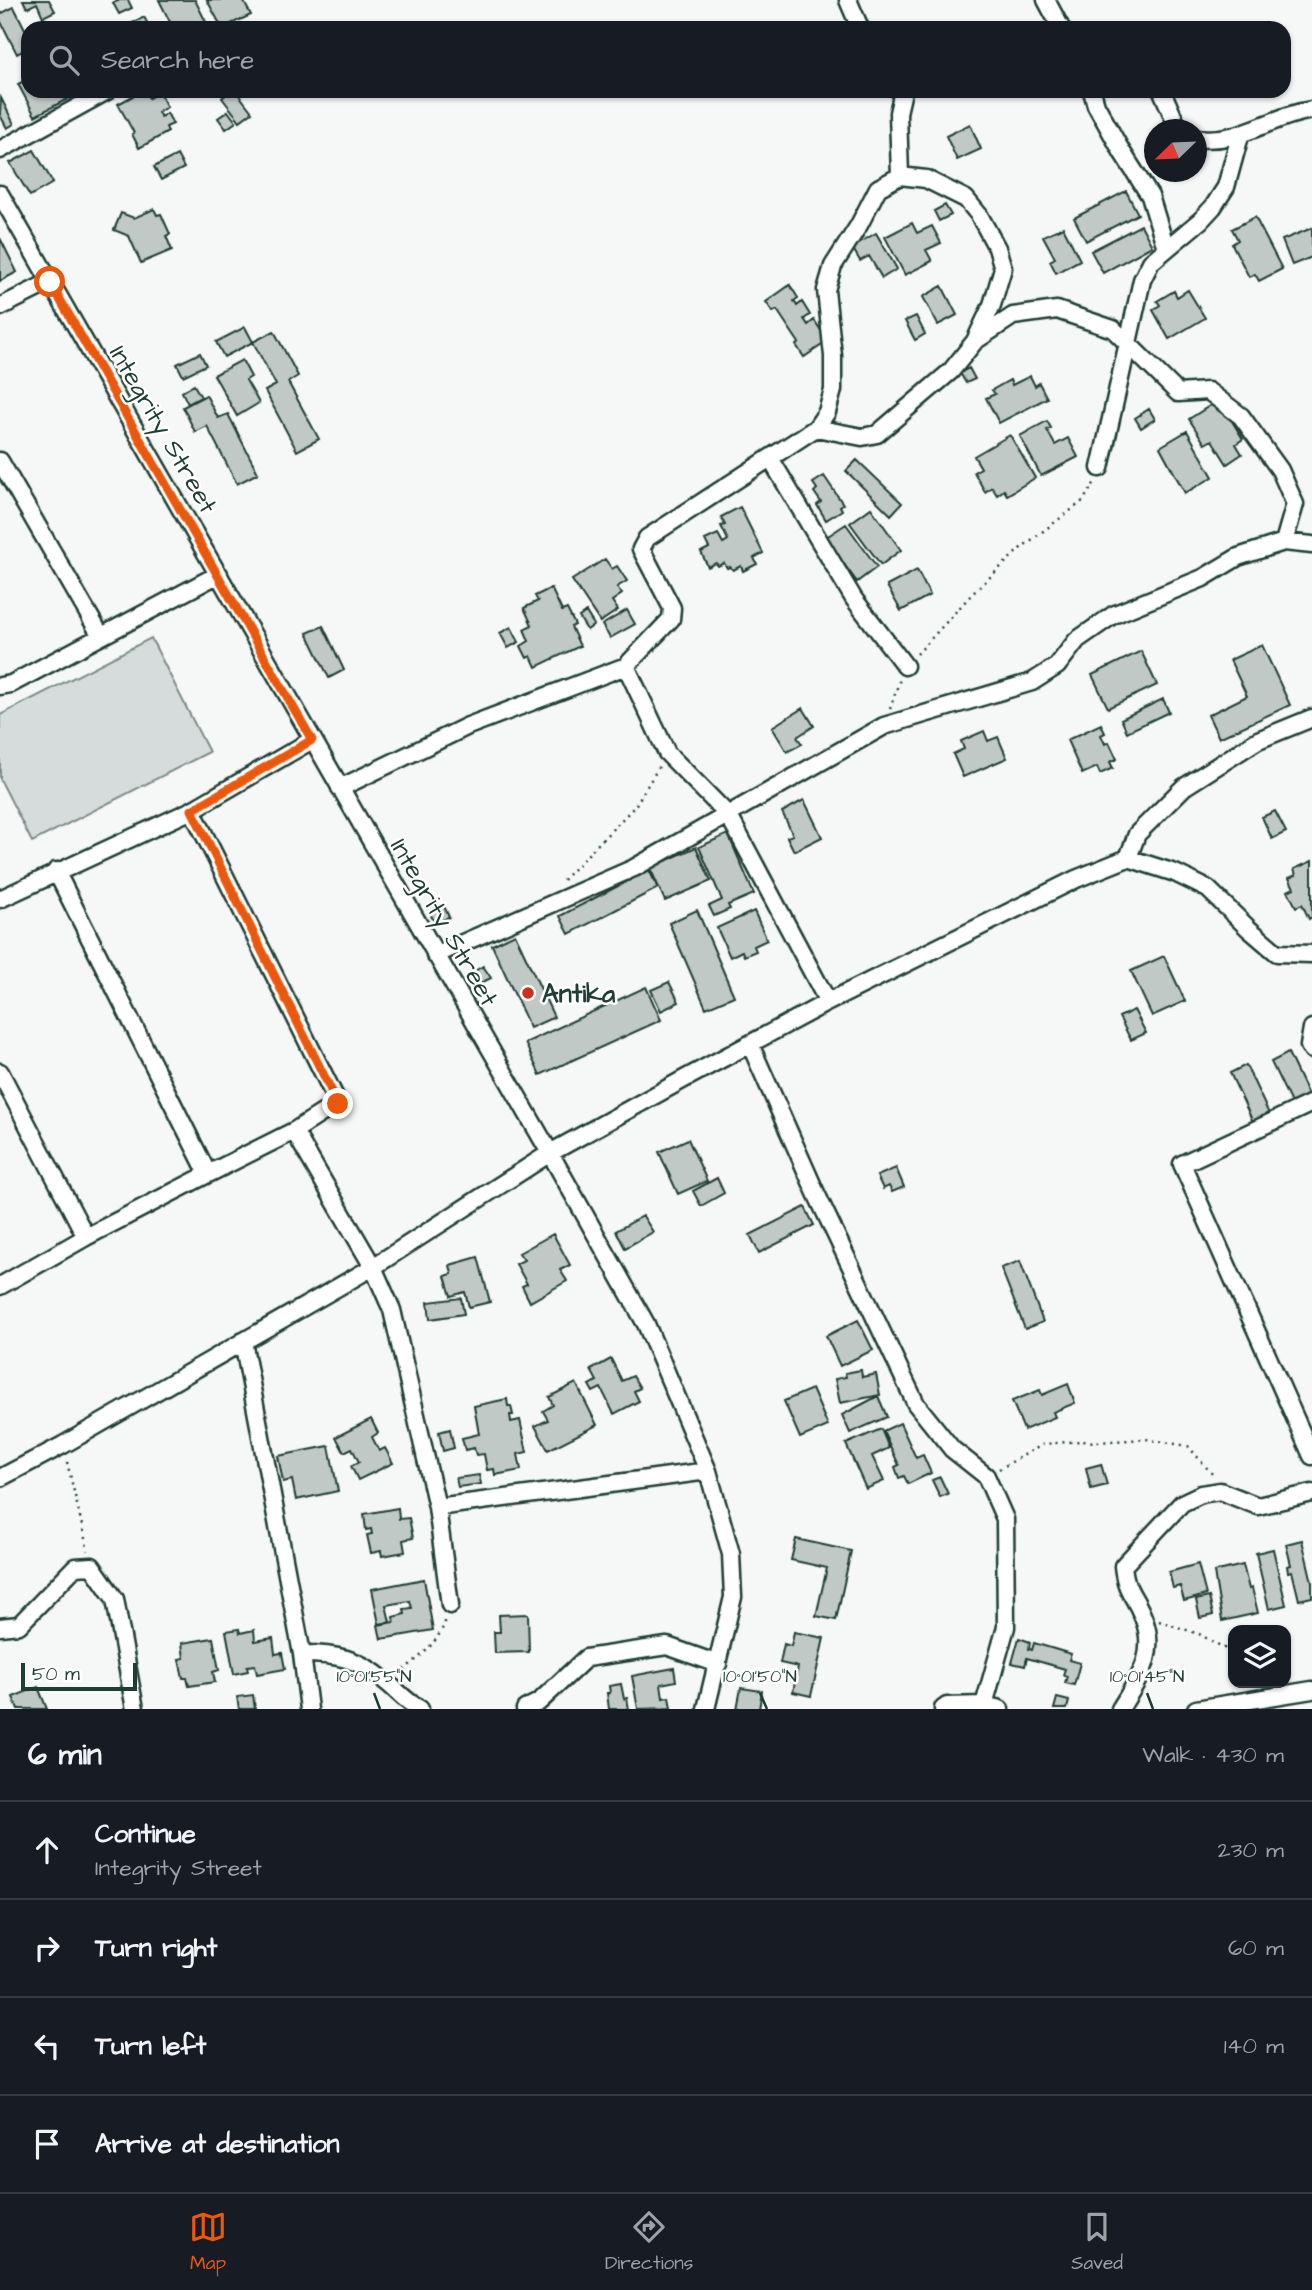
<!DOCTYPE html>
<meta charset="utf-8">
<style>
:root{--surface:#171b24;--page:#20242c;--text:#f1f3f6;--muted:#9ea1a6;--line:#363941;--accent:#ea580c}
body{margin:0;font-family:"Architects Daughter",sans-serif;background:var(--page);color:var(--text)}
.controls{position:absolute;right:21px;bottom:21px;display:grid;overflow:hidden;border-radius:14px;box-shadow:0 2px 5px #0004}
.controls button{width:63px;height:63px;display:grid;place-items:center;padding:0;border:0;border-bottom:2px solid var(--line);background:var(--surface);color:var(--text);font:35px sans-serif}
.compass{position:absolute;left:1144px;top:119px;width:63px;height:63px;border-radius:50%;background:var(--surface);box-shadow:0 2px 5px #0004;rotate:247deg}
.scale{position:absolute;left:21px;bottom:18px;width:116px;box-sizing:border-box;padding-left:7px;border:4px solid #1f3d34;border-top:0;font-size:19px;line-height:24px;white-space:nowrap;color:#1f3d34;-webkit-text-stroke:5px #fff;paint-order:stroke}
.stop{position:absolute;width:21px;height:21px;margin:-16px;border:5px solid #ea580c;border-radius:50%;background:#fff}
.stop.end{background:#ea580c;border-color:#fff;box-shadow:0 2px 7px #0008}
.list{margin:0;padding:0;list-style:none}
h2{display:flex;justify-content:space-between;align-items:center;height:91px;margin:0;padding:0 28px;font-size:30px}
h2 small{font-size:23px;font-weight:400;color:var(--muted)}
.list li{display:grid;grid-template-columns:46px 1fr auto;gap:21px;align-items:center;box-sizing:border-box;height:98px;padding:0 28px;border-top:2px solid var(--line)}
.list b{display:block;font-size:26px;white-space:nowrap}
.list p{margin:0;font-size:23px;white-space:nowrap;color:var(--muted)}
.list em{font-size:23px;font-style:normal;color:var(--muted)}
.icon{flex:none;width:38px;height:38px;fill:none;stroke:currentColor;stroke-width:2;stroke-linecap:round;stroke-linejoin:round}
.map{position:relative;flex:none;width:1312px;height:1709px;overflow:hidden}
.search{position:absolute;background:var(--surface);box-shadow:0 2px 5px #0004;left:21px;right:21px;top:21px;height:77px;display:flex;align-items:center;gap:18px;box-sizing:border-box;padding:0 24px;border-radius:21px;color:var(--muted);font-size:26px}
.sheet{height:483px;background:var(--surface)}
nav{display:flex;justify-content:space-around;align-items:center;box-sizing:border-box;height:98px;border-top:2px solid var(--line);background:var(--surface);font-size:19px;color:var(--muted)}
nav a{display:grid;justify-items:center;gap:4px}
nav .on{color:var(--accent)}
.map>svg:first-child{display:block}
.green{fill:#d6dcdb;stroke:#7a8c88;stroke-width:2}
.building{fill:#c0c9c6;stroke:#1f3d34;stroke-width:2}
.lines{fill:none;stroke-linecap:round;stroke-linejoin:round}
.minor-casing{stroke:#1f3d34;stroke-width:21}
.path{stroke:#1f3d34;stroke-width:2.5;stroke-dasharray:2 5;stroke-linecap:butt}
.minor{stroke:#fff;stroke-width:16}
.route{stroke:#ea580c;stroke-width:9}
.ticks{fill:none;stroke:#1f3d34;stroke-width:2.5}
.poi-dot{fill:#c8321e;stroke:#fff;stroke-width:2.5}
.labels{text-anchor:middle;stroke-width:5;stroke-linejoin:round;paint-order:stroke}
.street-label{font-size:26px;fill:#1f3d34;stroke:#fff}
.poi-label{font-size:26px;font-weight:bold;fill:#1f3d34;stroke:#fff;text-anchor:start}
.ticks-label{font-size:18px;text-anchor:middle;fill:#1f3d34;stroke:#fff;stroke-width:5;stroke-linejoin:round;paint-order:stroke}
</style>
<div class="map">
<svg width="1312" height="1709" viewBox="0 0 1312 1709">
<rect width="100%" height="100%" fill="#f6f7f7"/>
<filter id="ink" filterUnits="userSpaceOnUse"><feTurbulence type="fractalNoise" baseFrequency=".0143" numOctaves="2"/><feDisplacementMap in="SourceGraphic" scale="14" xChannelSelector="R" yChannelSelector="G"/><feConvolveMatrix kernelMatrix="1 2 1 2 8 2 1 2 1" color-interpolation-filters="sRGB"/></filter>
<g filter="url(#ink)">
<path class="green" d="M151 638 209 752 32 842 0 779V715Z"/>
<path class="building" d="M23 0H49L55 11 43 17 37 3 27 8Z
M120 0H128L132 8 119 14 113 3Z
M159 0H195L209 28H173Z
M207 0H243L251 15 222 28Z
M14 7 28 35V48L17 54 0 20V14Z
M144 17 150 28H123Z
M28 79V91H83L35 116 18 84Z
M142 91H145L149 98 159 92 167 107 158 112 161 117 167 113 173 124 166 127 168 132 139 148 132 134 134 133 118 104Z
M230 91H236L252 112 240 121 222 98Z
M1 98 14 124 7 128 0 115Z
M228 111 236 122 226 129 218 118Z
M970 124 981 149 957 160 946 136Z
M34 150 53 183 30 196 10 163Z
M177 155 184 168 161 180 154 167Z
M1126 191 1138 214 1086 241 1074 218Z
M945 205 951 215 939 221 934 211Z
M154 209 157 215 161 214 170 234 166 236 172 250 141 263 129 236 114 230 121 213 134 218Z
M1255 217 1282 269 1259 281 1255 274 1249 277 1232 244 1238 240 1232 229Z
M912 223 917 233 932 226 941 243 926 250 932 261 905 275 885 237Z
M1141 225 1152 246 1103 273 1091 251Z
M1063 227 1080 260 1056 273 1050 261 1055 258 1043 236Z
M1312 228V257L1292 265 1282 240Z
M876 233 897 269 882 278 869 256 860 261 852 247Z
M0 238 17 272 0 281Z
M790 285 798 298 794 301 797 306 802 302 810 315 804 319 808 325 814 320 828 341 804 357 796 345 799 343 777 310 773 312 766 302Z
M942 286 957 315 938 325 923 297Z
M1188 290 1205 318 1169 339 1153 310 1160 305 1157 301 1174 291 1177 297Z
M916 316 925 334 915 340 905 321Z
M245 327 253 342 224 357 216 342Z
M274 331 298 376 288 382 319 439 297 451 265 391 276 385 253 342Z
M200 353 206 365 183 376 177 364Z
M242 360 251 377 246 380 259 403 237 416 214 375Z
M969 368 975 379 966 383 960 373Z
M1030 376 1035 386 1039 383 1047 398 999 423 986 398 995 394 992 390 1010 380 1012 385Z
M194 385 201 397 188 404 182 392Z
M206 395 218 418 228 414 258 473 237 484 207 426 195 432 183 407Z
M1219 400 1243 439 1236 444 1242 454 1227 464 1212 440 1205 444 1189 419Z
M1149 409 1155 419 1141 428 1135 418Z
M1047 421 1051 428 1047 430 1055 445 1068 438 1078 457 1041 476 1020 436Z
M1187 431 1213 477 1185 493 1160 447Z
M1010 435 1035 478 1007 495 1004 490 997 495 992 487 985 492 974 472 981 468 974 456Z
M857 460 902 503 891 515 846 471Z
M824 476 843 504 840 506 842 510 826 520 817 505 821 502 814 492 817 489 813 483Z
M740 507 763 553 754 558 757 564 743 571 741 566 733 570 730 567 727 568 724 563 718 566 716 563 708 567 701 552 709 548 705 540 718 534 723 543 728 540 721 526 725 525 721 517Z
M871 508 901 550 881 565 850 523Z
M846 524 877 567 857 582 825 538Z
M605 559 612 569 617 566 627 581 617 587 622 594 612 601 618 610 600 622 572 580Z
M917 570 930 595 901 611 887 586Z
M551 588 562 611 567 609 575 625 571 627 580 646 536 667 531 656 527 658 521 646 529 641 524 629 532 625 524 608 538 601 535 596Z
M627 610 635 624 610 638 602 625Z
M586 612 594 625 587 630 579 617Z
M323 626 344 670 329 678 307 633Z
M511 627 519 642 508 648 500 633Z
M1262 645 1290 705 1219 738 1208 715 1247 696 1230 660Z
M1141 651 1157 685 1108 708 1092 675Z
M1163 699 1169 712 1127 732 1121 719Z
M803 708 814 726 797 737 802 744 787 752 772 727Z
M1101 724 1105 733 1101 735 1105 744 1109 742 1117 759 1110 762 1113 768 1100 774 1097 767 1082 774 1067 740Z
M984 731 988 741 998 737 1007 758 963 777 953 754 964 749 961 741Z
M804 800 822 837 794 851 787 837 793 835 782 812Z
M1275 811 1286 832 1272 839 1262 817Z
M728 834 754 894 728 905 730 909 714 916 709 906 722 900 699 847Z
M696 847 711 881 665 901 650 868Z
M1312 861V917L1309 919 1302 904 1296 907 1288 891 1294 888 1289 878 1296 875 1294 869Z
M649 870 658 888 569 934 560 916Z
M443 904 449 917 435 924 429 911Z
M697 910 734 996 706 1008 669 923Z
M754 911 767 940 754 946 756 951 744 956 742 951 730 957 717 928Z
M515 934 554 1017 530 1028 492 945Z
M1164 956 1185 1001 1152 1016 1131 971Z
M483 966 491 978 476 985 468 975Z
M669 982 679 1002 661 1011 651 990Z
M646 987 661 1020 540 1075 525 1043Z
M1134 1010 1146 1033 1131 1040 1119 1017Z
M1288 1053 1308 1095 1291 1103 1271 1062Z
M1246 1065 1270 1116 1254 1124 1230 1073Z
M688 1139 707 1181 678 1194 659 1152Z
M896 1168 904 1187 892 1192 889 1186 883 1189 877 1176Z
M717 1178 724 1193 701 1206 693 1191Z
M805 1207 814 1225 759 1253 750 1235Z
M643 1216 653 1232 625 1248 616 1231Z
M553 1234 570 1265 560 1270 567 1281 530 1302 522 1286 527 1284 516 1264 524 1260 519 1253Z
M478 1257 490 1302 469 1307 465 1292 451 1296 445 1276 452 1274 450 1265Z
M1020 1261 1043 1322 1025 1329 1001 1268Z
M461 1298 464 1314 430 1319 428 1302Z
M858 1320 873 1350 840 1366 826 1336Z
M611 1359 622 1381 633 1376 640 1388 634 1391 639 1401 614 1414 601 1388 593 1392 589 1385 597 1381 591 1370Z
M861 1370 862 1377 876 1374 880 1395 840 1403 835 1379 846 1377 845 1373Z
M576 1383 597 1425 548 1450 535 1426 548 1420 543 1411 553 1405 549 1397Z
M1068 1384 1075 1403 1053 1412 1055 1417 1024 1430 1012 1401 1040 1390 1042 1395Z
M812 1389 828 1426 800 1438 784 1401Z
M878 1396 887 1417 850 1433 842 1415Z
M507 1399 508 1406H511L513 1415H510L511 1422 520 1420 527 1452 518 1454 521 1470 495 1475 494 1469 487 1470 484 1454 476 1455 474 1448 465 1450 462 1438 479 1434 474 1406Z
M371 1419 378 1433 372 1437 379 1451 385 1448 393 1463 358 1480 351 1466 359 1462 352 1448 344 1452 336 1437Z
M900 1423 916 1458 923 1455 931 1473 908 1484 904 1476 899 1478 895 1467 899 1465 883 1431Z
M450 1429 454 1448 443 1451 439 1432Z
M881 1429 889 1448 872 1456 884 1481 866 1489 846 1444Z
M329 1446 338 1491 296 1500 292 1480 283 1482 278 1456Z
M1101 1464 1107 1485 1091 1489 1086 1468Z
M479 1475 481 1484 458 1487 456 1478Z
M940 1477 948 1494 940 1497 932 1480Z
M398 1508 399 1519 409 1518 413 1538 403 1540 405 1552 382 1556 381 1551 371 1553 367 1535 372 1534 371 1529 366 1530 364 1514Z
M796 1539 851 1551 836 1620 816 1616 827 1568 791 1560Z
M1302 1540 1312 1582V1597L1299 1600 1292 1571 1288 1572 1287 1566 1291 1565 1286 1544Z
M1273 1549 1286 1605 1269 1609 1256 1553Z
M1198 1564 1206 1595 1184 1601 1180 1586 1173 1588 1169 1572Z
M1243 1565 1249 1589 1252 1588 1258 1613 1222 1621 1214 1572Z
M424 1579 433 1630 381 1639 378 1625 394 1622 393 1617 405 1614 404 1609 412 1608 410 1601 386 1605 390 1622 379 1624 372 1589Z
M1209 1597 1213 1615 1200 1618 1196 1600Z
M528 1614 529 1652 495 1653 494 1632H500L499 1615Z
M239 1629 240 1633 254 1630 255 1641 273 1638 275 1654 282 1653 285 1669 257 1674 255 1665 247 1666 248 1671 234 1674 226 1631Z
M794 1632 824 1638 811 1696 793 1692 798 1667 780 1663 784 1644 791 1646Z
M213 1638 219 1670 213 1672 215 1682 189 1686 187 1678H183L179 1659 184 1658 182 1643Z
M1019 1638 1030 1642 1029 1649 1032 1650 1034 1643 1071 1654 1069 1660 1080 1663 1074 1685 1065 1683 1067 1676 1063 1675 1065 1669 1027 1658 1025 1666 1012 1663Z
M674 1668 676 1681 661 1684 663 1698 669 1697 671 1708 638 1709 632 1676Z
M621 1684 624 1699 627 1698 629 1709H609L607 1693H610L609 1686Z
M38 1687 47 1709H18L13 1697Z
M741 1688 762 1691 759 1709H737Z
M253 1695 255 1709H239L237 1697Z
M1057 1698 1069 1701 1067 1709H1054Z"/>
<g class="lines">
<g class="minor-casing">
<path id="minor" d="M848 0 860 28
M1046 0 1061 28
M1092 91 1096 105 1122 152 1150 196 1166 248
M1162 91 1179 130
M1196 138C1241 144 1270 116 1312 110
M0 150 107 91
M900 176 898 113 903 91
M0 194 550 1153 646 1324 708 1471 731 1554 733 1597 706 1709
M0 307 50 282
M975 341 1013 316 1057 310 1113 329 1178 393 1208 391 1241 416 1280 470 1295 504 1284 542
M770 458 854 599 905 666
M0 461 101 636
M1100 468 1142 280 1151 262 1201 220 1213 207 1226 187 1240 136
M626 666 667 753 729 816 828 1002
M0 686 11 684 219 574
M340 788 468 726 626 666 671 619 672 608 641 549 647 538 816 428 827 412 833 390V356L826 290 833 266 859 225 878 188 900 176 926 179 966 199 979 215 997 248 1003 268 992 305 975 341 951 371 877 434 862 437 816 428
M1128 858 1137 834 1184 787 1258 740 1312 718
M56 871 208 1174 294 1131 338 1103 192 810
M0 899 192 810 312 740
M435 955 634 868 884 726 1032 682 1057 666 1077 640 1113 615 1203 578 1238 557 1284 542 1312 545
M1312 1028 1309 1046 1312 1050
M750 1044 816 1193 916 1404 952 1449 986 1476 1005 1519 1006 1627 984 1705
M0 1072 86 1237 208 1174
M1312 1103 1182 1164 1312 1456
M294 1131 373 1267 392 1310 437 1507 450 1605
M0 1286 86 1237
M243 1341 302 1654 309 1709
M0 1478 63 1445 373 1267 550 1153 686 1078 828 1002 1076 879 1128 858 1175 873 1208 889 1249 929 1277 953 1312 954
M437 1507 708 1471
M0 1627 19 1625 75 1567 92 1566 115 1599 135 1709
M302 1654C336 1654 358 1658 385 1681 398 1691 406 1702 420 1709
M525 1709 539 1702 586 1658 667 1646 718 1664
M943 1709 947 1706 984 1705 1000 1709
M1120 1709C1139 1678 1158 1654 1143 1617 1134 1594 1126 1593 1123 1566L1182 1503 1201 1494 1220 1491 1258 1506 1312 1493
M1196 1709 1312 1690"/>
</g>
<path class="path" d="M917 654 972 594 1021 548 1083 501 1095 482
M890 709 900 679
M563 880 635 806 660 765
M67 1462 88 1551
M999 1469 1044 1444 1080 1441 1097 1442 1146 1439 1188 1446 1213 1475
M1159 1621 1199 1634 1233 1653
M398 1674C417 1660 439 1643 446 1619"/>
<use href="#minor" class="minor"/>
</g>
</g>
<g class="lines" filter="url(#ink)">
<path class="route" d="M50 282 312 740 192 810 338 1104"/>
</g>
<path class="ticks" d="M374 1693 380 1709M760 1693 767 1709M1147 1693 1153 1709"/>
<circle class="poi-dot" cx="528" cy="993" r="7"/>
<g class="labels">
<g class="street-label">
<text transform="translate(164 429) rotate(60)" y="9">Integrity Street</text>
<text transform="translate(445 922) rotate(60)" y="9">Integrity Street</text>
</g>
<g class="poi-label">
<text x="542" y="1002">Antika</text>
</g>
</g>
<g class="ticks-label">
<text x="374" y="1682">10°01'55"N</text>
<text x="760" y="1682">10°01'50"N</text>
<text x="1147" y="1682">10°01'45"N</text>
</g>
</svg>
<div class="controls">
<button><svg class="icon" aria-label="layers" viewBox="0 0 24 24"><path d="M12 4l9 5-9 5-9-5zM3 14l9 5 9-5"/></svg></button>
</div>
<svg class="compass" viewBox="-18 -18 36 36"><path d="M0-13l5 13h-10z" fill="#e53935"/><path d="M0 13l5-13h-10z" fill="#9ea1a6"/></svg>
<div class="scale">50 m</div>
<div class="stop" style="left:50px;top:282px"></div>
<div class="stop end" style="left:338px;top:1104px"></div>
<div class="search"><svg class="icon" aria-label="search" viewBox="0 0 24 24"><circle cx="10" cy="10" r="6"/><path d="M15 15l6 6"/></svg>Search here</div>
</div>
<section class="sheet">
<h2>6 min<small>Walk · 430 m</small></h2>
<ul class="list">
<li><svg class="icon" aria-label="ahead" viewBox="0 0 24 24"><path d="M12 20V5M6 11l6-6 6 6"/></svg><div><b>Continue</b><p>Integrity Street</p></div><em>230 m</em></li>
<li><svg class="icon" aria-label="right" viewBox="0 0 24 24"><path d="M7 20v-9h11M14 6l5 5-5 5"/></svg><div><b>Turn right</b></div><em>60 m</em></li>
<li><svg class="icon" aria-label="left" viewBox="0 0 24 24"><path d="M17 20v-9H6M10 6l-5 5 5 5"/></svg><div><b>Turn left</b></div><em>140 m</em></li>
<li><svg class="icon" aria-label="arrive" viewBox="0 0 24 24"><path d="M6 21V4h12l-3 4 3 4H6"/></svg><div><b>Arrive at destination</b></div></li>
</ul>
</section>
<nav>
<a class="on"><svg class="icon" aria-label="map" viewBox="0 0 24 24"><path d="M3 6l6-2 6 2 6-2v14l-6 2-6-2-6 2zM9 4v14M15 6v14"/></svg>Map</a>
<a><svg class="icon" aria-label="directions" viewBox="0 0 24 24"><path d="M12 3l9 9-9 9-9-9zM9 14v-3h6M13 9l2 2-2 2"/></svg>Directions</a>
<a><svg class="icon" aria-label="saved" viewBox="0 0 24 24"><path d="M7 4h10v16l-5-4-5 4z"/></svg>Saved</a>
</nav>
